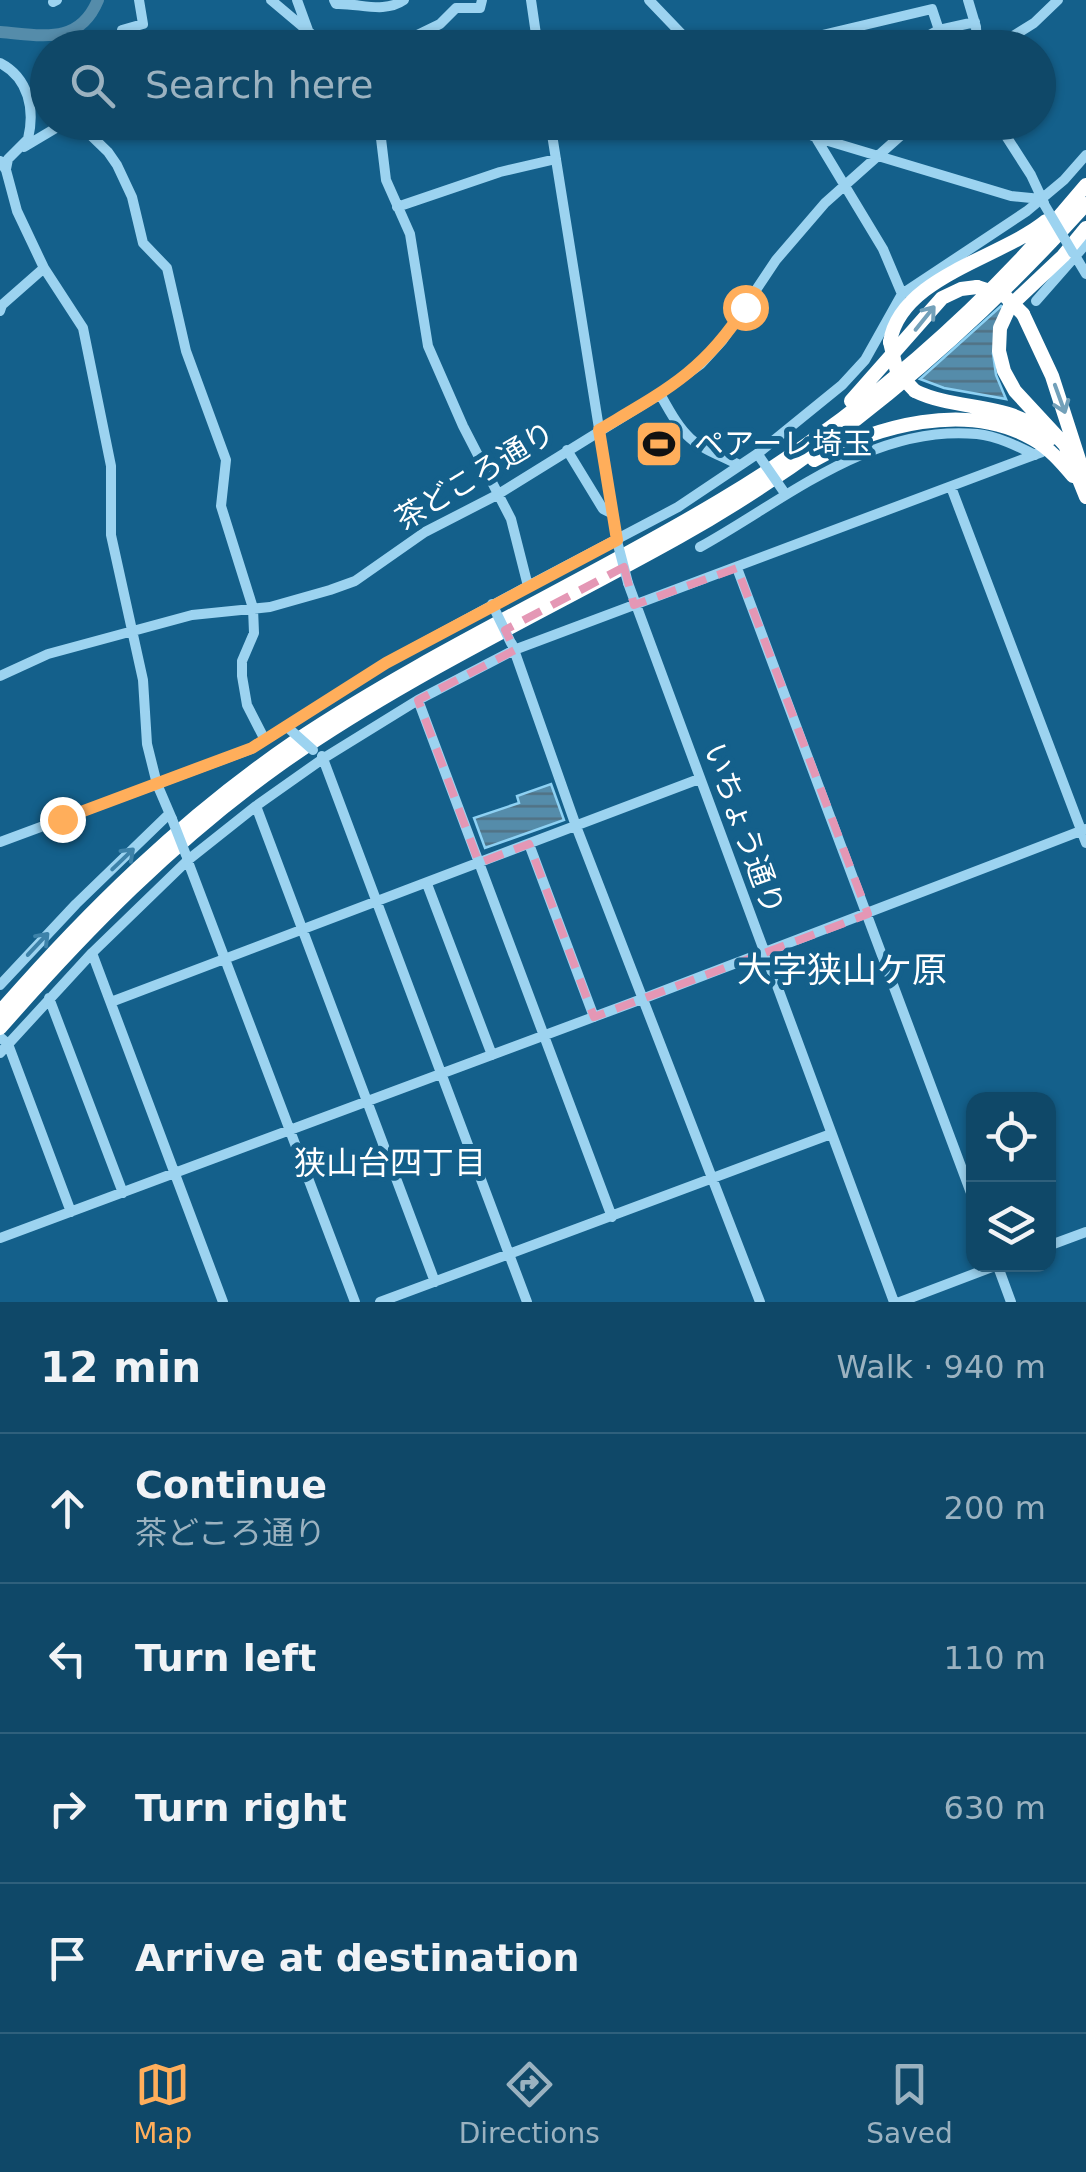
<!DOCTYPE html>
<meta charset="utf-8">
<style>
:root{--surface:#0f4868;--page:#1d5271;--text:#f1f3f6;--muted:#9bb2c0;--line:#2f607c;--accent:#ffae5b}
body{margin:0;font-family:"DejaVu Sans","Noto Sans JP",sans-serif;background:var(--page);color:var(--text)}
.controls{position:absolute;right:30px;bottom:30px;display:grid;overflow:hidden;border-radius:20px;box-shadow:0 2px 8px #0004}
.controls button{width:90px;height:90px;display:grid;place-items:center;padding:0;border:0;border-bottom:2px solid var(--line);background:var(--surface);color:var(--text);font:50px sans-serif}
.stop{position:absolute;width:30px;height:30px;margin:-22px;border:8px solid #ffae5b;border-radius:50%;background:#fff}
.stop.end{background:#ffae5b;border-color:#fff;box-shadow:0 2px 10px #0008}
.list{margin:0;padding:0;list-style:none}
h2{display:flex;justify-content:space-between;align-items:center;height:130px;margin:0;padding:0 40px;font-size:42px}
h2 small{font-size:32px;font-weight:400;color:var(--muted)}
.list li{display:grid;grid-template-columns:65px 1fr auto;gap:30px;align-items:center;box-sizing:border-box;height:150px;padding:0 40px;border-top:2px solid var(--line)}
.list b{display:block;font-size:38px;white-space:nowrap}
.list p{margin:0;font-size:32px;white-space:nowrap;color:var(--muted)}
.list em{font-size:32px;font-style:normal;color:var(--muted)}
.icon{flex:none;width:55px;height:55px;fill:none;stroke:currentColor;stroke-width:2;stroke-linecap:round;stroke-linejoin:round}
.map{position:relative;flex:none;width:1086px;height:1302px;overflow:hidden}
.search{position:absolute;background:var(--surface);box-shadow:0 2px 8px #0004;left:30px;right:30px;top:30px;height:110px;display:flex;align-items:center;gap:25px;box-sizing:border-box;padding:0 35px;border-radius:55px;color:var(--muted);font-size:38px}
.sheet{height:730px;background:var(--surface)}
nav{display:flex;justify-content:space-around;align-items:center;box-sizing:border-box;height:140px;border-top:2px solid var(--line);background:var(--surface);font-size:28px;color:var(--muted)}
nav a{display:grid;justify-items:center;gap:5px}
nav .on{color:var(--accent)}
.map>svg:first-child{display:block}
.water{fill:url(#water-rules);stroke:#8ed1f3;stroke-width:2.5}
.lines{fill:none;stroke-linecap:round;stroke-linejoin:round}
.river{stroke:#558caa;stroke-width:12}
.minor{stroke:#9cd3f0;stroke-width:10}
.highway{stroke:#fff;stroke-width:14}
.minor-bridge{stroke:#9cd3f0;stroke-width:10}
.highway-bridge{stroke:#fff;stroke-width:14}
.oneway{stroke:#72a0b9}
.oneway2{stroke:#3d82a9}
.route{stroke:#ffae5b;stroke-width:12}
.marked{fill:none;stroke:#e497b5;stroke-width:8;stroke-dasharray:20 12;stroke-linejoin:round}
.labels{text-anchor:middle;stroke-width:10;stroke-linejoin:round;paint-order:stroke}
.poi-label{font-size:30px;fill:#fff;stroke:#14608b;text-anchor:start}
.street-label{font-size:30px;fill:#fff;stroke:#14608b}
.neighbourhood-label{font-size:32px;fill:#fff;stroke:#14608b}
.quarter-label{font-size:35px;fill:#fff;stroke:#14608b}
</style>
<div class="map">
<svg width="1086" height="1302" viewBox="0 0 1086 1302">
<defs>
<pattern id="water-rules" width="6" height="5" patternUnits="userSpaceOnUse" patternTransform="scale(2.5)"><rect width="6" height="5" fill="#558caa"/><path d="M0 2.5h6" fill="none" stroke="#517284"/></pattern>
</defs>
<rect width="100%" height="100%" fill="#14608b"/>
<path class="water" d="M1001 306 1004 309 993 353 996 375 1006 399 944 388 920 379Z
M551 784 564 820 485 848 474 818 519 803 517 796Z"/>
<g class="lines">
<path class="river" d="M0 32C41 35 79 46 98 0"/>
<path class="minor" d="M271 0 328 48
M297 0 309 33
M334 0 336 4C360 3 384 14 404 0
M531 0 538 48
M649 0 695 48
M968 0 976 27 977 48
M53 2 57 0
M121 48 122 30 143 24 139 0
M404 48 409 39 440 24 456 8H480L482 0
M724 48 818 36 932 9 939 30 975 22
M905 48 939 30
M994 48 1034 23 1058 0
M0 63C29 78 35 110 28 139L8 159 6 169
M30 98 48 102
M77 122 108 152 117 165 132 197 143 243 167 268 186 351 226 460 221 506 253 608 254 633 242 661V676L247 705 265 740
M550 122 617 541
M780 122 815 137 1011 196 1041 199
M997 122 1031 175 1044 203
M816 138 883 249 902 294
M24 147 66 122
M0 161 6 170 17 211 44 268 83 328 111 466V535L143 680 147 744 157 784 172 819
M397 207 500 172 556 159
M1074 254 1086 274
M1036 301 1086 244
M0 311 2 305 44 268
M660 394C687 443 691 443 740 465
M567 450 603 509 611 513
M951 487 1086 843
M700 547C785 500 872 424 977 434 997 436 1017 446 1035 455
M737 568 974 1201
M628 583 894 1302
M528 586 678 507 757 454 842 385 865 360 902 294 1027 211 1064 180 1086 155
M512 644 576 826 760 1302
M0 676 48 654 192 615 270 607 330 590 355 581 425 532 497 495 660 394 701 364 722 341 776 260 825 203 916 122
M418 700 612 1217
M322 756 527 1302
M256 806 435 1282
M0 842 251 749 386 663 528 586 511 519 463 426 428 346 410 234 386 180 379 122
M529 844 594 1017
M187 859 355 1302
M427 884 492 1055
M92 953 223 1302
M0 985 76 904 169 814
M49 998 123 1193
M111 1002 699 779
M0 1037 8 1044 71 1212
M0 1053 92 953 188 860 256 806 324 758 418 700 514 650 1042 452
M0 1238 642 999 1086 829
M1048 1246 1086 1232
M997 1264 1011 1302
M380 1302 831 1134
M900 1302 1000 1264"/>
<path class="highway" d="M1086 228 1063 256 1010 306 1000 328 999 351 1004 371 1015 391 1065 445 1086 497
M1023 314 1052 376 1083 472
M890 342C900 277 1001 258 1046 221
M915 391C958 412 1016 401 1050 439
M851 401 942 298 961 289 977 287
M814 460C876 426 966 400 1033 439 1049 448 1061 462 1073 476
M0 1012C88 911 183 818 294 742 430 651 581 584 721 500 859 418 984 309 1086 185
M0 1028C85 931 174 840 279 765 405 676 545 612 679 537 834 450 968 335 1086 204"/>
<path class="minor-bridge" d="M1044 204 1073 253
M759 456 784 492
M617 541 628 583
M492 604 511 643
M286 726 313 750
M172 819 186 855"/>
<path class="highway-bridge" d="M977 287 1005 296 1023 314
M890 342 897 372 915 391"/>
</g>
<defs><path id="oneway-shaft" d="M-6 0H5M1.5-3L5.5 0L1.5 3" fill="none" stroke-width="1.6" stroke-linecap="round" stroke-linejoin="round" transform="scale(2.5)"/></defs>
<g class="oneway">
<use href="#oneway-shaft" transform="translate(925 318) rotate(-51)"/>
<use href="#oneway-shaft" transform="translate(1060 399) rotate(70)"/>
</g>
<g class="oneway2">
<use href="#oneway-shaft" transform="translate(123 859) rotate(-44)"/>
<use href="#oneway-shaft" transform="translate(38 944) rotate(-47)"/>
</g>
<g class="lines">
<path class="route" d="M62 819 252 748 386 663 617 540 599 430C663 392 704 372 745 307"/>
</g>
<path class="marked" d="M624 567 634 605 737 568 868 914 594 1017 529 844 479 863 418 700 515 650 505 630Z"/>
<defs>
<g id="stadium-square" transform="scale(2.5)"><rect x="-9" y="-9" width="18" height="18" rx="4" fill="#ffae5b" stroke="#14608b"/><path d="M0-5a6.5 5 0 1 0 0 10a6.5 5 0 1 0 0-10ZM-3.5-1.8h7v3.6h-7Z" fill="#111"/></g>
</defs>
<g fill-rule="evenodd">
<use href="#stadium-square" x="659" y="444"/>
</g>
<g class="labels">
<g class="poi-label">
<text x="694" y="454">ペアーレ埼玉</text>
</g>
<g class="street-label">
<text transform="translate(475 476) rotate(-31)" y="10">茶どころ通り</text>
<text transform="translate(744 829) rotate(70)" y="10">いちょう通り</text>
</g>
<g class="neighbourhood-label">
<text x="390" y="1174">狭山台四丁目</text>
</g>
<g class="quarter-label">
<text x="842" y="982">大字狭山ケ原</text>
</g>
</g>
</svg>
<div class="controls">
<button><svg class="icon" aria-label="locate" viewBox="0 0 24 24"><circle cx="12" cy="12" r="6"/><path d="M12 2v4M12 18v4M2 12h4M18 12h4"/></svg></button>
<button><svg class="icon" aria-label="layers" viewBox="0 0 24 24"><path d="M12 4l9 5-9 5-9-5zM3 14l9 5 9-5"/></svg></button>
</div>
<div class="stop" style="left:745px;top:307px"></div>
<div class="stop end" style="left:62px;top:819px"></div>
<div class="search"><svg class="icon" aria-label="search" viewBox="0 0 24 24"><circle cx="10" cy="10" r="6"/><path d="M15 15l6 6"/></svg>Search here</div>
</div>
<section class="sheet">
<h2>12 min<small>Walk · 940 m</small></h2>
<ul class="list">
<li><svg class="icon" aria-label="ahead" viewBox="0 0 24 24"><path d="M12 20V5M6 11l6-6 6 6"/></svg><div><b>Continue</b><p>茶どころ通り</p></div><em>200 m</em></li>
<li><svg class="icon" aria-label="left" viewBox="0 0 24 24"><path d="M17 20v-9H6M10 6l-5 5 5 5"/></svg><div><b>Turn left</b></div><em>110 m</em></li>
<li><svg class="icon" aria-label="right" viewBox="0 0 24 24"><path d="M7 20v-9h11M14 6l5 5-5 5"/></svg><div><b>Turn right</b></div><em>630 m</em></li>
<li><svg class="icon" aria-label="arrive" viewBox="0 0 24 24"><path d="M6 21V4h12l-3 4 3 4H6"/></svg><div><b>Arrive at destination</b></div></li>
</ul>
</section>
<nav>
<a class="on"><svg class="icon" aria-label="map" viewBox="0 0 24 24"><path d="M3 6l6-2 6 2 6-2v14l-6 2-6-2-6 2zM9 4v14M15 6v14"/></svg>Map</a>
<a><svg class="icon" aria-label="directions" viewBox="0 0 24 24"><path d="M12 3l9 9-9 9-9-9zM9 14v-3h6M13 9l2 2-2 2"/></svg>Directions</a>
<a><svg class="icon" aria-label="saved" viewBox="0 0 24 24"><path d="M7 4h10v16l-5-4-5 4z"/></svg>Saved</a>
</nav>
